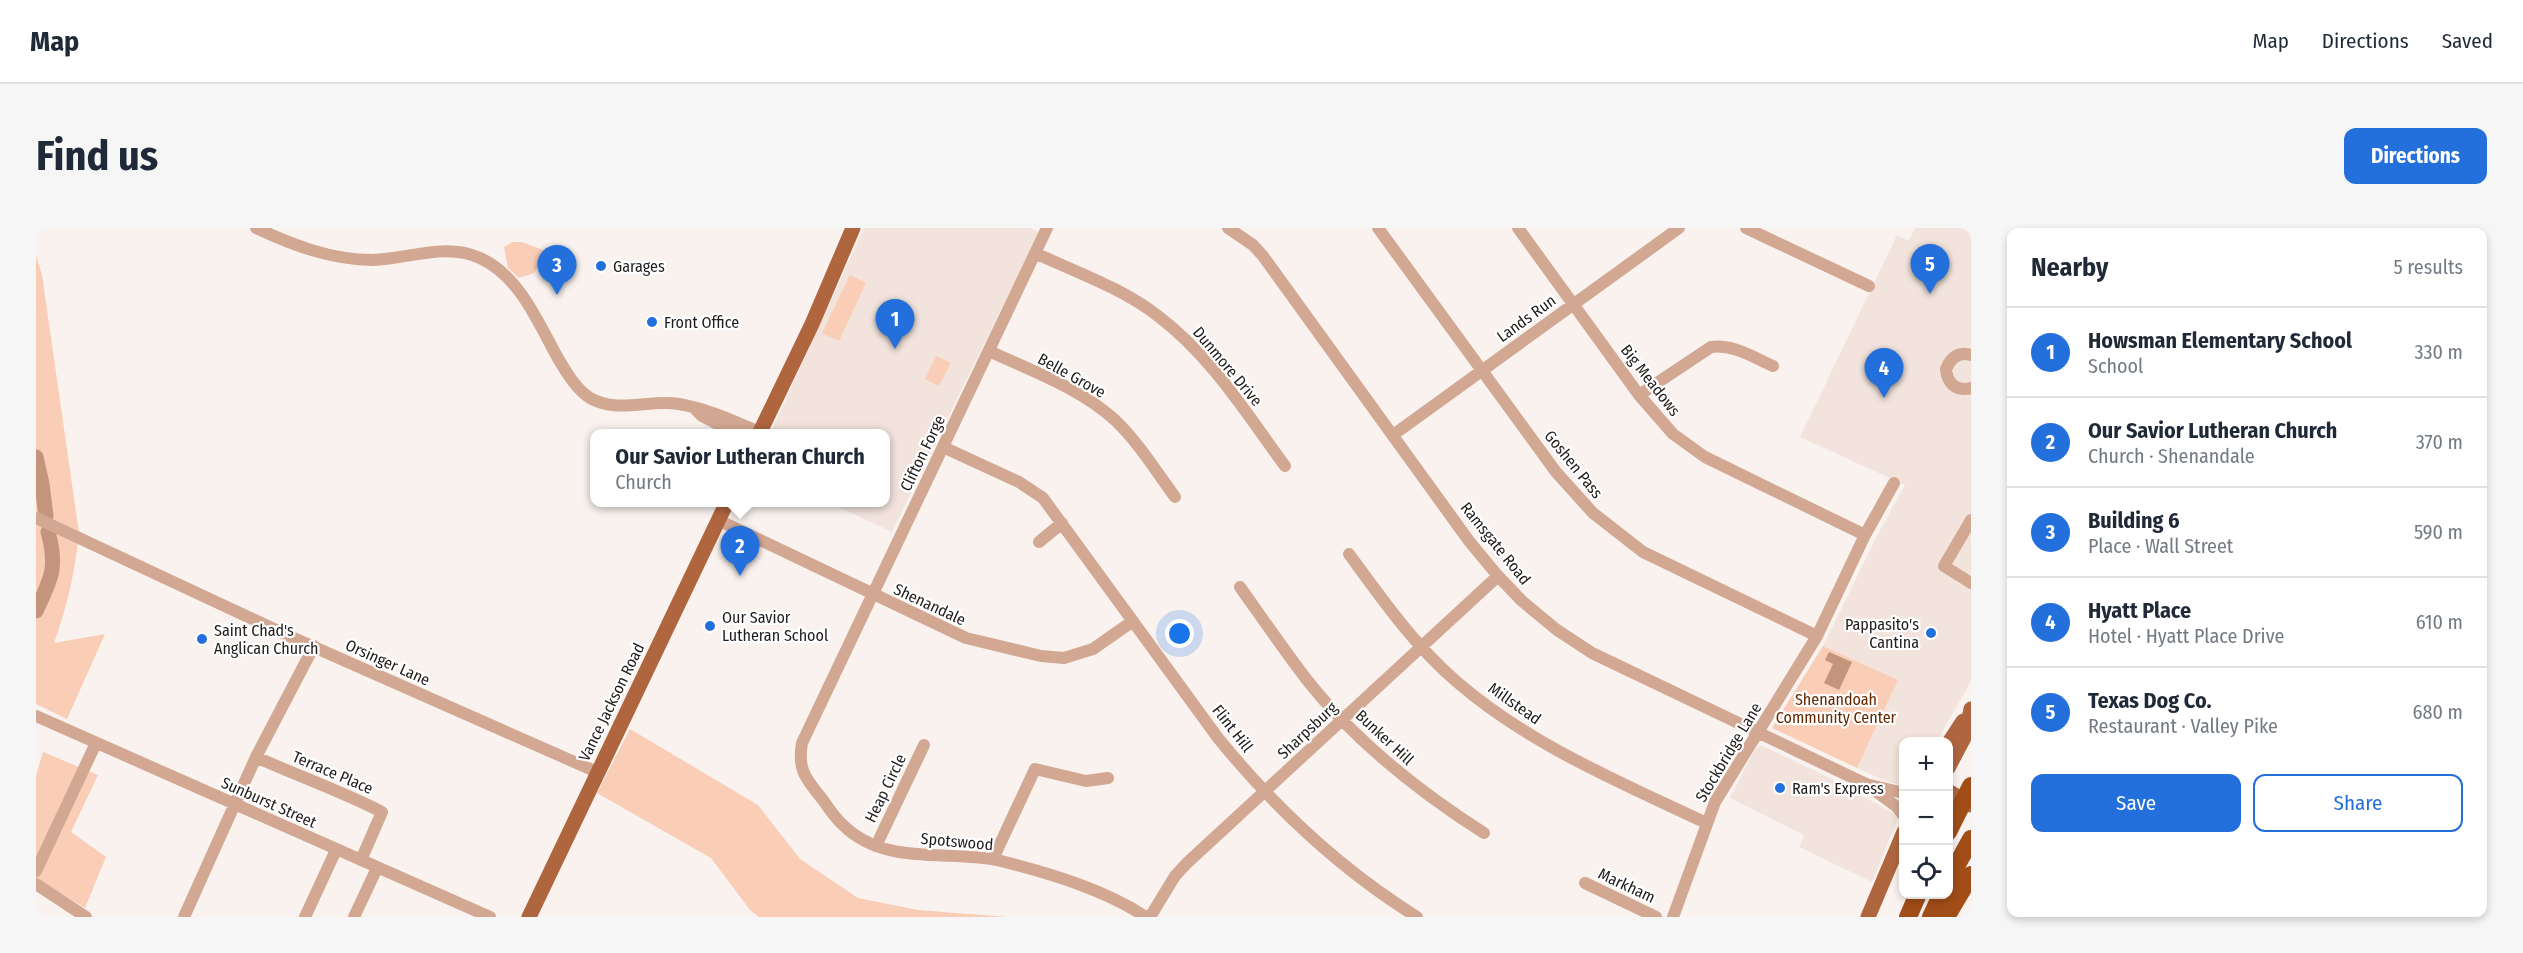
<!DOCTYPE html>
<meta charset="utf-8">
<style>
:root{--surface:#fff;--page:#f6f6f7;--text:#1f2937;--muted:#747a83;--line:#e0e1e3;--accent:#236fdb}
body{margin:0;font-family:"Fira Sans Condensed",sans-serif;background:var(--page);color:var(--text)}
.controls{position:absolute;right:18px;bottom:18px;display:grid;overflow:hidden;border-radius:12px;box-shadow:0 3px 9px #0003}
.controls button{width:54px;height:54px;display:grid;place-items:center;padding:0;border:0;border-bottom:2px solid var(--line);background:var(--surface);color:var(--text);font:30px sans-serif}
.you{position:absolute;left:1144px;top:406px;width:21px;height:21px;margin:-15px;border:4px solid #fff;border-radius:50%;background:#1a73e8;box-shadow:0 0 0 9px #1a73e833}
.badge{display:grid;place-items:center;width:39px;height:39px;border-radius:50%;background:var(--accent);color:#fff;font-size:20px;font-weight:700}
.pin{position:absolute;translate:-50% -50px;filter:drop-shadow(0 2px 3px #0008)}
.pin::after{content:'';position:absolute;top:32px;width:21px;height:18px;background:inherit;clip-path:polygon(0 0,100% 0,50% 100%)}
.popup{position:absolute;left:554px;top:201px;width:300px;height:78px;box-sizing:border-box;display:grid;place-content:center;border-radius:12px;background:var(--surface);filter:drop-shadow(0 2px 4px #0005);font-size:20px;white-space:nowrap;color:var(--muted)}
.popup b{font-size:22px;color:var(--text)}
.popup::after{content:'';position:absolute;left:50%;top:100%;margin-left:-12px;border:12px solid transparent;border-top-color:var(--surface)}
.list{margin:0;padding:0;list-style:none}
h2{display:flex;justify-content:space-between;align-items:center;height:78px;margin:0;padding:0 24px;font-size:26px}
h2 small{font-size:20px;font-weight:400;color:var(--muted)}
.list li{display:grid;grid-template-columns:39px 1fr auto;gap:18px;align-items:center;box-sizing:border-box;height:90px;padding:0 24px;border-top:2px solid var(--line)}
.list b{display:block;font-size:22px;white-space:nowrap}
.list p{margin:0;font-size:20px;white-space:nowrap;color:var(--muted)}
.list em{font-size:20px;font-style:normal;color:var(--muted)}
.actions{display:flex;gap:12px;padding:18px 24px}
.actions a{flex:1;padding:14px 0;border:2px solid var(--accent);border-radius:12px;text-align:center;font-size:21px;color:var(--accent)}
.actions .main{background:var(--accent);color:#fff}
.icon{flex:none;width:33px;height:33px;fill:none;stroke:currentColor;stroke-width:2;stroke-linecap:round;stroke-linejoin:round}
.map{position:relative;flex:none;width:1935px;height:689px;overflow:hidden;border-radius:12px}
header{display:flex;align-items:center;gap:36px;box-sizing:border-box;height:84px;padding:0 30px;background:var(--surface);border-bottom:2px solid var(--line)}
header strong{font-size:28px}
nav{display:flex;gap:33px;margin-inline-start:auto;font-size:21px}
.intro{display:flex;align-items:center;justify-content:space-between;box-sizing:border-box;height:144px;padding:0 36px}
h1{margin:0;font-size:42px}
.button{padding:15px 27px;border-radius:12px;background:var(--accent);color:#fff;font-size:21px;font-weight:700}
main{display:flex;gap:36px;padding:0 36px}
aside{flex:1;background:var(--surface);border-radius:12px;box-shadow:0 3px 9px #0003}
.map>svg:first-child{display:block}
.built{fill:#f2e4dc}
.green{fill:#facdb6}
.water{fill:#c4957c}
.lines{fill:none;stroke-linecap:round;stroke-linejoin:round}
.river{stroke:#c4957c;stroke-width:15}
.minor{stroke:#d2a893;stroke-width:12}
.major{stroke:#af663f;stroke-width:15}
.highway{stroke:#a14d18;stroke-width:18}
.poi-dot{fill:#236fdb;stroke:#fff;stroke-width:2}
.labels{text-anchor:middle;stroke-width:4.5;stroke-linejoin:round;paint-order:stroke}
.poi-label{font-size:16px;fill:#201d1c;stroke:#fff;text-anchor:start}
.street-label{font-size:16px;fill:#201d1c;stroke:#fff}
.park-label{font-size:16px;fill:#632800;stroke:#fff}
</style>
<header>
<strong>Map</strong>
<nav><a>Map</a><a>Directions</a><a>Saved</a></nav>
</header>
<div class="intro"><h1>Find us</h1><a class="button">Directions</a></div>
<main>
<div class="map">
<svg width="1935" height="689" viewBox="0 0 1935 689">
<rect width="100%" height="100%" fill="#f9f2ef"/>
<path class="built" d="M828 0H994L1003 4 856 304 794 275 849 274V206H734Z
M1879 0H1935V453L1901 513 1868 514 1867 556 1855 555 1821 540 1862 452 1787 418 1842 306 1869 257 1764 209 1861 7 1873 13Z
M1725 517 1794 550 1863 588 1836 654 1763 619 1768 607 1694 570 1719 521Z"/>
<path class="green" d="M476 14H486L512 24 498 45 483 50 472 40 468 19Z
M0 27 6 47 43 305C39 344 31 379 18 415L69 406 31 491 0 476Z
M814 47 830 55 803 113 786 105Z
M900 128 915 135 903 158 889 151Z
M1787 418 1862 452 1821 540 1736 500Z
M594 501 722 577 764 631 822 670 882 682 971 689H723L714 682 675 630 561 565Z
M7 524 62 547 35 604 70 629 49 680 0 650V548Z"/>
<path class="water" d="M1793 424 1816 434 1803 462 1788 455 1797 436 1789 432Z"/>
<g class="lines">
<path class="river" d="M0 229 6 256 10 288
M0 383C15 351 22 340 12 304"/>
<path class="minor" d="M220 0C257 17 295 32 337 32 372 31 410 14 444 30 484 48 502 95 523 132 531 145 540 161 554 170 582 186 614 171 643 176 672 181 697 193 724 204
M1011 0 766 515C761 543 771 552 787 572 793 581 799 590 807 597 850 640 916 620 969 634 1016 646 1069 662 1110 689
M1192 0 1217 17 1227 28 1433 313 1462 348 1486 373 1521 402 1556 425 1830 556 1861 579 1868 588
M1342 0 1520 244 1557 285 1607 324 1781 408
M1482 0 1603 167 1637 206 1669 229 1829 307
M1710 0 1833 58
M999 25C1040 44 1086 60 1122 88 1175 128 1210 185 1249 238
M953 123C996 143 1044 160 1079 192 1102 214 1120 243 1139 269
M1935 127C1923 123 1915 129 1910 141 1911 155 1920 164 1935 160
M1603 167 1675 119C1697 116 1717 129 1737 138
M660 182 666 188 700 206
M1357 207 1643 0
M907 219 983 254 1007 270 1182 510C1239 580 1304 641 1381 689
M0 290 253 408 561 544
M682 292 930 410 1005 428 1028 430 1057 421 1097 393
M1935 292 1908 338 1935 355
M1003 314 1026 295
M1313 326C1346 371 1378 417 1421 454 1494 517 1584 554 1670 595
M1204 359C1226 390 1248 422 1271 452 1320 514 1382 563 1448 605
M0 488 454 689
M220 529C262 548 305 563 346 584L325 632
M1834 557 1868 565
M840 618 888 517
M957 631 999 541 1050 553 1072 550
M0 643 60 515
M1549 655 1620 689
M0 656 50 689
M148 689 220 529 278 418
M269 689 300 622
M318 689 341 640
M1114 689 1139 648 1151 635 1462 348
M1637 689 1679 574 1781 408 1829 307 1858 255"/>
<path class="major" d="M723 206 776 96 817 0
M1912 516 1927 493
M1912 540 1930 506 1935 481
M1912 563 1935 577
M493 689 691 274
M1832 689 1868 604"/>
<path class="highway" d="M1912 604 1935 558
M1912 653 1935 611
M1872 689 1882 666
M1895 689 1906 666
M1910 689 1935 647"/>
</g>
<g class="poi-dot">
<circle cx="565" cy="38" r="6"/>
<circle cx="616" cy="94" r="6"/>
<circle cx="674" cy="398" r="6"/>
<circle cx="1895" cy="405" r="6"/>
<circle cx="166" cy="411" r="6"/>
<circle cx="1744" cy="560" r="6"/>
</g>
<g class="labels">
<g class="poi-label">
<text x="577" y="44">Garages</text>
<text x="628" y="100">Front Office</text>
<text x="686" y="395">Our Savior<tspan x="686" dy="18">Lutheran School</tspan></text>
<text x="1883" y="402" text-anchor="end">Pappasito's<tspan x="1883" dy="18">Cantina</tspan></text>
<text x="178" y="408">Saint Chad's<tspan x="178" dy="18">Anglican Church</tspan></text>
<text x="1756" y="566">Ram's Express</text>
</g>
<g class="street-label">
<text transform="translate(1490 90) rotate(-36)" y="6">Lands Run</text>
<text transform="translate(1192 138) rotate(50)" y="6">Dunmore Drive</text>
<text transform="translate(1036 147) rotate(29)" y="6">Belle Grove</text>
<text transform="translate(1615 152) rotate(52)" y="6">Big Meadows</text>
<text transform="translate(886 225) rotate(-64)" y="6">Clifton Forge</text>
<text transform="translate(1538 236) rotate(51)" y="6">Goshen Pass</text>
<text transform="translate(1460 315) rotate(51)" y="6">Ramsgate Road</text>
<text transform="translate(894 376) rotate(25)" y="6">Shenandale</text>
<text transform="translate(352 434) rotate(24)" y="6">Orsinger Lane</text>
<text transform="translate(575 474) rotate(-64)" y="6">Vance Jackson Road</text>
<text transform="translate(1479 475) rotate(35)" y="6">Millstead</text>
<text transform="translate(1197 500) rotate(52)" y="6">Flint Hill</text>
<text transform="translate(1271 502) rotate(-43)" y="6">Sharpsburg</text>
<text transform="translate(1349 509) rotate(43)" y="6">Bunker Hill</text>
<text transform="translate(1692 524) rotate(-59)" y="6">Stockbridge Lane</text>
<text transform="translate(297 544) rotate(23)" y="6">Terrace Place</text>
<text transform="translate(849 560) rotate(-64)" y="6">Heap Circle</text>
<text transform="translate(233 574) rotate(24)" y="6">Sunburst Street</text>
<text transform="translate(921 613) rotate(5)" y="6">Spotswood</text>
<text transform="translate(1591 657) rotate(25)" y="6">Markham</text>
</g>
<g class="park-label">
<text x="1800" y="477">Shenandoah<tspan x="1800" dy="18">Community Center</tspan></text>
</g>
</g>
</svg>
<div class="controls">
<button>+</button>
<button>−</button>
<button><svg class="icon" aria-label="locate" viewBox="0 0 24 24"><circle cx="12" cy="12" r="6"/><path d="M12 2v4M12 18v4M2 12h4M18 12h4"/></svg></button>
</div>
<div class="you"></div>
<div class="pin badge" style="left:859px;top:121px">1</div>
<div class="pin badge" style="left:704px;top:348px">2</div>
<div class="popup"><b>Our Savior Lutheran Church</b>Church</div>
<div class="pin badge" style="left:521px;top:67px">3</div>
<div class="pin badge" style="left:1848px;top:170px">4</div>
<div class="pin badge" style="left:1894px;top:66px">5</div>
</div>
<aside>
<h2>Nearby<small>5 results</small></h2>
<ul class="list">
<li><span class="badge">1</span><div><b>Howsman Elementary School</b><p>School</p></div><em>330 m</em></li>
<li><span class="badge">2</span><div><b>Our Savior Lutheran Church</b><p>Church · Shenandale</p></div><em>370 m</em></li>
<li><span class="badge">3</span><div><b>Building 6</b><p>Place · Wall Street</p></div><em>590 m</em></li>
<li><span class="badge">4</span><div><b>Hyatt Place</b><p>Hotel · Hyatt Place Drive</p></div><em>610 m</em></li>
<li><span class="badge">5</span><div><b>Texas Dog Co.</b><p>Restaurant · Valley Pike</p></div><em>680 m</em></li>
</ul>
<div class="actions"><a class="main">Save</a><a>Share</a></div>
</aside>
</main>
